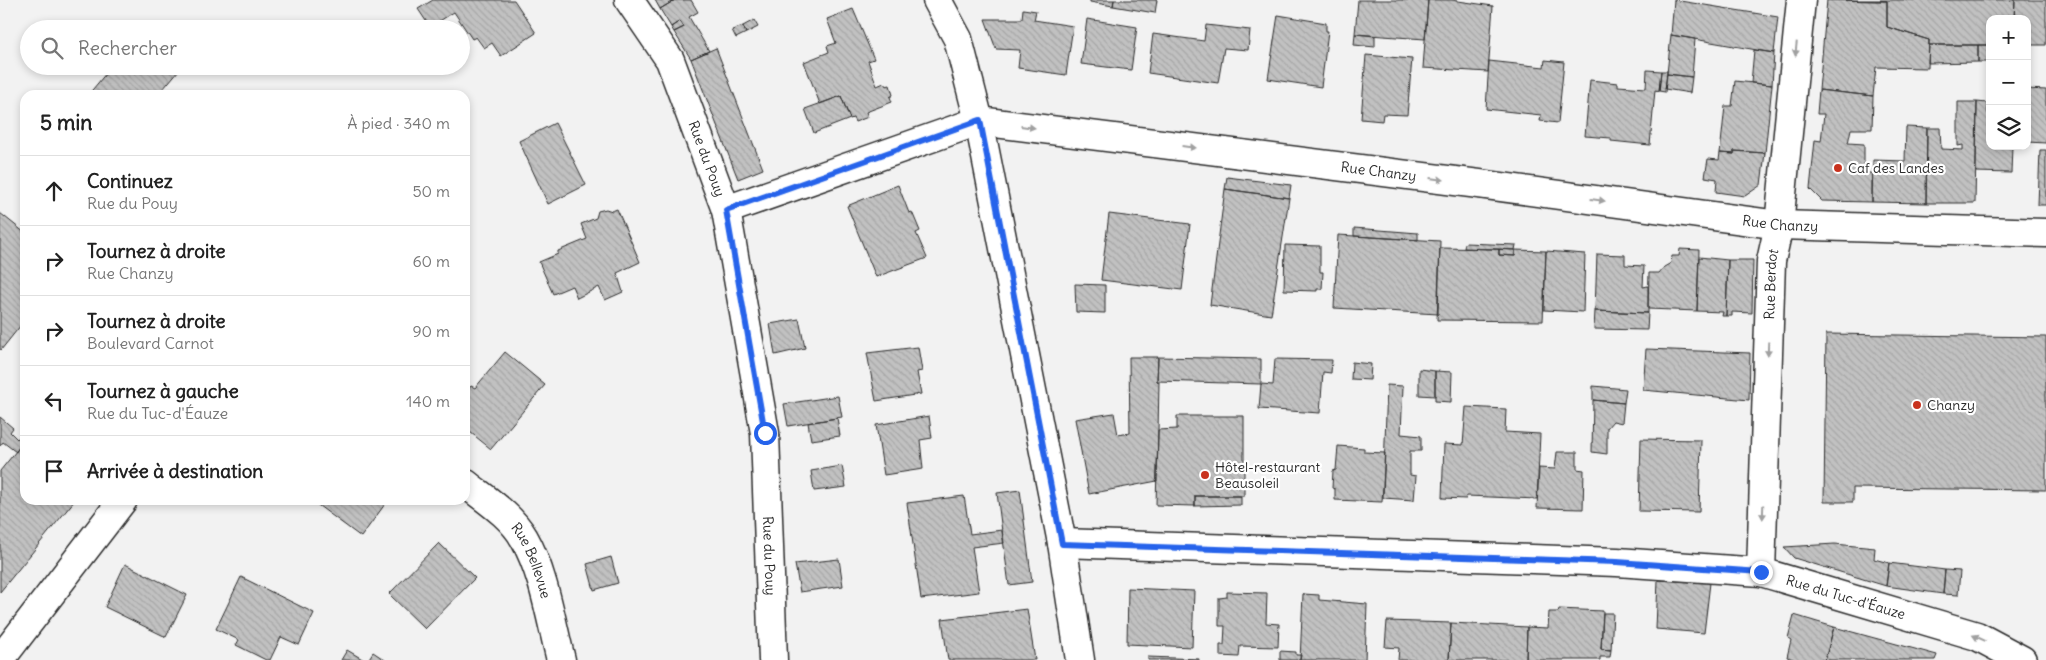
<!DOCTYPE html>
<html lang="fr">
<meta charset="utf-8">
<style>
:root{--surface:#fff;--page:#f2f2f2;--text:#222;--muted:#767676;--line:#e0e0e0}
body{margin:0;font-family:Delius,sans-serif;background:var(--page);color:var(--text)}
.controls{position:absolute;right:15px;top:15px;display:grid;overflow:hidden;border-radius:10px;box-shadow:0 2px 8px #0003}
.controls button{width:45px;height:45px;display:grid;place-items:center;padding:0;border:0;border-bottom:1px solid var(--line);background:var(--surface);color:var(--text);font:25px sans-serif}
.stop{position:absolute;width:15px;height:15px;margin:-11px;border:4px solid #2563eb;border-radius:50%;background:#fff}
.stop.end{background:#2563eb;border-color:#fff;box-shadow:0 1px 5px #0008}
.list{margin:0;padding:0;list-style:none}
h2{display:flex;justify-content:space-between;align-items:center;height:65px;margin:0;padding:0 20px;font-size:21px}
h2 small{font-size:16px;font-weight:400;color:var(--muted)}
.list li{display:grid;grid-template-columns:32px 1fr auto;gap:15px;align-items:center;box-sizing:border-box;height:70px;padding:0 20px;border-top:1px solid var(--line)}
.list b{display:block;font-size:19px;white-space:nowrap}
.list p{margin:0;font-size:16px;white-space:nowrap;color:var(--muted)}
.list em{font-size:16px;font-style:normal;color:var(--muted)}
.icon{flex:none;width:28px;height:28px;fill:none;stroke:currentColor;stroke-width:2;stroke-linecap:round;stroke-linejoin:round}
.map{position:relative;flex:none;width:2046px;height:660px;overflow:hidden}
.search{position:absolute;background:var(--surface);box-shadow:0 2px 8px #0003;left:20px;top:20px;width:450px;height:55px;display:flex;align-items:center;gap:12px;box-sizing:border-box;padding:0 18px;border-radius:28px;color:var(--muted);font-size:19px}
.panel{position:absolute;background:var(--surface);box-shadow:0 2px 8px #0003;left:20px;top:90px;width:450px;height:415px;border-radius:15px}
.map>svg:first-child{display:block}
.building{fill:url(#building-back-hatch);stroke:#2b2b2b}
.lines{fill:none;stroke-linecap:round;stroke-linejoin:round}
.minor-casing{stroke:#2b2b2b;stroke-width:31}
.minor{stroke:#fff;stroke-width:28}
.oneway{fill:#a0a0a0}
.route{stroke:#2563eb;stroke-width:6}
.poi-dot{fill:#c8321e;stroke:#fff;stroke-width:2}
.labels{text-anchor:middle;stroke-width:4.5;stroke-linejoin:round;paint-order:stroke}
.street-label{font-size:14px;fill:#2b2b2b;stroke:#fff}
.poi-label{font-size:14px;fill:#2b2b2b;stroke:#fff;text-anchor:start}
</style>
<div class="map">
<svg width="2046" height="660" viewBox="0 0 2046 660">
<defs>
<pattern id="building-back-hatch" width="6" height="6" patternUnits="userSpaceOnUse" patternTransform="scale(1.25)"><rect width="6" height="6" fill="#c1c1c1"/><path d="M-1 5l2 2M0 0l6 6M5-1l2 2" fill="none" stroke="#a6a6a6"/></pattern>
</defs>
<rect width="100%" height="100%" fill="#f2f2f2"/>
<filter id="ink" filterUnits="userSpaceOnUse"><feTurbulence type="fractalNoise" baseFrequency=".02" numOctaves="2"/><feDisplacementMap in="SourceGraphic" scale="10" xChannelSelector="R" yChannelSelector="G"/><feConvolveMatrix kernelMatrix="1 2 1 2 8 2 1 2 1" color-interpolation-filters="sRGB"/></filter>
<g filter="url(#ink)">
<path class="building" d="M433 0H514L536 33 501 56 492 43 484 48 476 37 472 39 454 12 430 27 418 9Z
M655 0H675L660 9Z
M675 0H691L698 12 689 17 709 51 691 59 674 32 684 27 680 21 671 27 660 9Z
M1090 0H1114L1113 6 1090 2Z
M1114 0H1157L1155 13 1113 6Z
M1358 0H1428L1425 39 1355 34Z
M1428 0H1451L1493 6 1488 72 1423 68Z
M1674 0 1778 17 1774 53 1671 35Z
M1827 0 1887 1V27L1929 40 1928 68 1876 67 1873 96 1819 90Z
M1827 0H2015L2014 19H1990V45H1929V40L1887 27V1Z
M2015 0H2046V45H2027V19H2014Z
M853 9 874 59 868 61 877 86 884 83 886 86 890 85 893 95 890 97 892 102 866 112 868 117 855 122 853 118 850 119 841 96 820 104 804 62 829 52 827 46 836 43 827 19Z
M1023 9 1036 11 1034 20 1073 26 1066 75 1018 68 1020 50 996 49 985 19H1022Z
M1278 15 1326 23V31H1328L1321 87 1268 79Z
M1087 19 1137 27 1131 70 1081 64Z
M754 20 758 27 746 33 743 26Z
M680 21 684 27 674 32 671 27Z
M1206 25 1250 30 1248 50 1224 48 1218 83 1148 73 1153 34 1204 41Z
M743 26 746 33 736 38 732 30Z
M1355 34 1375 36V47L1354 45Z
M1671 35 1695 39 1692 77 1667 74Z
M1929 45H1978V62L1928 63Z
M1978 45H1990V62H1978Z
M716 48 763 169 738 179 691 59Z
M1754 50 1774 53 1772 85 1751 83Z
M1366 55 1412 59 1407 115 1383 114 1382 121 1361 119Z
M1545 60 1564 62 1558 123 1540 121 1541 115 1486 109 1489 61 1544 67Z
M112 66H175L179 70 158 95H88Z
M1647 70 1661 71 1659 91 1655 90 1650 145 1611 141V138L1585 136 1590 80 1618 83V86L1646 88Z
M1661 71H1667L1665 92 1659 91Z
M1667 74 1692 77 1690 93 1665 89Z
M1735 81 1772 85 1765 153 1734 151V154L1720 153 1725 106H1732Z
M2027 89 2046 90V143L2027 142Z
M1819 90 1873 96 1872 129H1851L1848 143 1864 144V173H1872V202L1822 201 1810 189 1815 140 1821 141 1824 114H1817Z
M841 96 850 119 814 133 805 109Z
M1958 102H1977L1975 203H1926L1927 128H1940L1941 149 1963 150V145L1958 146Z
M1977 102 1987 103 1988 114H1990V146H2012L2011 173 1976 172Z
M555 123 586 185 548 204 519 141Z
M1906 127 1927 128 1926 203 1872 202 1873 160 1905 161Z
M2040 150H2046V205H2038Z
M1734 151 1765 153 1761 185 1745 196 1716 192 1717 179 1705 177 1708 159 1719 160 1720 153 1734 154Z
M1227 177 1291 185 1289 198 1225 189Z
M898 185 909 213 912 212 920 231 916 233 927 258 876 277 847 206Z
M1225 189 1289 198 1271 315 1210 305Z
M606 209 612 211 617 209 640 262 617 273 623 292 605 300 599 287 577 298 572 286 553 294 539 262 558 254V251L587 239 581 224 596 218 598 211Z
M0 213 25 233V320L1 350 0 349Z
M1109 214 1190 224 1182 290 1101 280Z
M1354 228 1418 233V240L1354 236Z
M1338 235 1440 241 1438 314 1334 308Z
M1465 243 1516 245 1515 250 1464 248Z
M1285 245 1320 246V272H1323L1322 289H1317V291L1284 290Z
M1440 248 1499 249V255L1515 256V250L1546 251 1543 321 1437 320Z
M1499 249 1515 250V256L1499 255Z
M1680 249 1699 250 1697 311 1648 309 1649 273H1659L1664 267 1671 263 1672 256H1679Z
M1546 251 1585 254 1583 312 1544 310Z
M1597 254 1625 255V265L1644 266 1643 287 1648 286V313L1595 311Z
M1699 257 1728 260 1726 316H1722L1723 312 1697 311Z
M1728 260H1753L1752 313 1732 312V316H1726Z
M1075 284 1105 285V313L1076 312Z
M1595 311 1648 313 1647 330 1594 329Z
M799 319 805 348 775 355 770 324Z
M1826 334 2046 337V490L1853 488V502H1824Z
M918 347 922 371 917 372 921 394 876 401 867 353Z
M1646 349 1750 353 1749 400 1643 390Z
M505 352 545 385 491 449 465 428V393L471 386 475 388Z
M1129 357H1158L1157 381 1159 382 1157 481 1089 494 1075 419 1114 413 1118 435 1130 433Z
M1158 357 1261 359V384L1157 381Z
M1275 359 1332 360 1331 373 1323 372 1320 413 1259 409 1261 384 1273 385Z
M1352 362 1371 364 1370 380 1351 379Z
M1419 369 1435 371V396L1419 395Z
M1435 371 1452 372 1451 402 1435 401Z
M1387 385 1403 386 1401 434 1421 436V451H1410V475L1416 476 1414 500 1383 498Z
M1593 386 1626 389 1624 403 1593 400Z
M838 396 842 417 788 426 784 404Z
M1593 400 1624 403 1622 423 1613 421 1607 428V454L1592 452Z
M1466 407 1506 409 1505 432 1540 434 1537 499 1467 496 1466 499 1442 498 1444 444 1463 445Z
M929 416 932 438 920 440 923 469 884 475 876 425Z
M1177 416H1244V496H1195V506L1156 505 1158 430 1177 429Z
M0 417 13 428 10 432 17 439 21 435 25 438 16 452 3 442 0 446Z
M837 418 840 436 811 440 808 423Z
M1641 439 1701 440 1699 512 1639 511Z
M25 440V500H75L0 592V471Z
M1338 446 1364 448V452L1385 453 1382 502 1335 500V489L1332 488 1333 471 1336 470Z
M1557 452H1577V469L1584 470 1583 509 1537 508 1539 468 1555 469Z
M842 466 846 487 814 491 811 471Z
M1020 490 1032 582 1009 585 997 493Z
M964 496 970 534 1002 530 1004 543 972 547 979 592 921 599 907 503Z
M1195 496H1241V505L1195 506Z
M311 500H388L361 537Z
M439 543 475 578 425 629 389 594Z
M1835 544 1875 548 1874 559 1889 563 1886 586 1794 558 1784 547Z
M611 557 618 583 594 590 587 564Z
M839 559 843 586 800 592 795 564Z
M1889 563 1945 570 1943 594 1886 586Z
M125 564 187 595 166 637 105 607Z
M1945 570 1960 571 1958 595 1943 594Z
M241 577 314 613 299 645 281 637 270 660H266L236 645 239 640 216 629Z
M1658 580 1710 583 1704 633 1656 629Z
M1128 588 1194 591 1192 647 1127 644Z
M1227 592 1267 593 1266 623 1279 624 1278 647 1240 646 1239 657 1220 656V645H1224L1225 626H1219V598L1227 597Z
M1303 594 1319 595V600L1367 604 1365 660H1300Z
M1027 609 1035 660H948L942 619Z
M1559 609 1603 611 1601 649 1611 650 1610 657H1600V660H1526L1527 627 1548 628 1549 612H1558Z
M1603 613H1613L1611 650 1601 649Z
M1794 615 1834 627 1825 660H1796L1787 657 1791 640 1788 638Z
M1387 621 1451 623 1449 660H1398L1399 648 1385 647Z
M1451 623 1527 627 1526 660H1449Z
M1834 627 1937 655 1935 660H1825Z
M347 650 364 660H341Z
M1280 651 1296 652V655H1301L1300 660H1280Z
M373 652 385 660H368Z
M1148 657 1199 659V660H1148Z"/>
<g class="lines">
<g class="minor-casing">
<g id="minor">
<path id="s1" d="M629 0 670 60 726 210 765 433 773 660"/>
<path d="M937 0 958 39 979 121 1062 543 1080 660"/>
<path id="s2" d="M726 210 979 121 1479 184 1779 225 2046 233"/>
<path id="s3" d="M465 483C485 499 511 515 524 538 544 573 551 621 561 660"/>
<path id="s4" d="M1062 543 1617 562 1761 572 1977 636 2022 660"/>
<path id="s5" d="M1761 572 1771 261 1779 225 1801 0"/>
<path d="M0 660 123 500"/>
</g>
</g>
<use href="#minor" class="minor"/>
</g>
<defs><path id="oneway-solid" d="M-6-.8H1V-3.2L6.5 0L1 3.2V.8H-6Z" transform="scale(1.25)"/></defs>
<g class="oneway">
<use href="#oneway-solid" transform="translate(1796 49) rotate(96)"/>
<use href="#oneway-solid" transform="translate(1028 127) rotate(7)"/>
<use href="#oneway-solid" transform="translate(1189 147) rotate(7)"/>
<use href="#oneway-solid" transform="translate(1437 179) rotate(7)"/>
<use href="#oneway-solid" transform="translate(1598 200) rotate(8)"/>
<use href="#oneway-solid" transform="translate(1768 349) rotate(92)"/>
<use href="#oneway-solid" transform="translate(1763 512) rotate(92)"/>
<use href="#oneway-solid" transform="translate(1979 638) rotate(-156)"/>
</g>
</g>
<g class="lines" filter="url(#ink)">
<path class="route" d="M765 433 726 210 980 120 1062 544 1617 562 1761 572"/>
</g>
<g class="poi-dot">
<circle cx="1838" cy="168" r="5"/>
<circle cx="1917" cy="405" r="5"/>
<circle cx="1205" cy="475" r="5"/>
</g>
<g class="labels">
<g class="street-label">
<text dy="5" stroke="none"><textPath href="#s1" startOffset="178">Rue du Pouy</textPath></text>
<text dy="5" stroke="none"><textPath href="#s2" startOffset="671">Rue Chanzy</textPath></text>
<text dy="5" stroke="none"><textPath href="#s2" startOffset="1076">Rue Chanzy</textPath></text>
<text dy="5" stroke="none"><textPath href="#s5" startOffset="288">Rue Berdot</textPath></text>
<text dy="5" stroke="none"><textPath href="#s1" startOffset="582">Rue du Pouy</textPath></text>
<text dy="5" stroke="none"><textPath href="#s3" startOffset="105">Rue Bellevue</textPath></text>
<text dy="5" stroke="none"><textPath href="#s4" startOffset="788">Rue du Tuc-d'Éauze</textPath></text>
</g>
<g class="poi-label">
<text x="1848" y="173">Caf des Landes</text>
<text x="1927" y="410">Chanzy</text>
<text x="1215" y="472">Hôtel-restaurant<tspan x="1215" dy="16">Beausoleil</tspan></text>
</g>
</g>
</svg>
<div class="controls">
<button>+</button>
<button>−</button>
<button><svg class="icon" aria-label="layers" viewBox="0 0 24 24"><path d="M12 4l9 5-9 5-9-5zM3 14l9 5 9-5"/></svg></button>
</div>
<div class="stop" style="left:765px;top:433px"></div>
<div class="stop end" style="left:1761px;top:572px"></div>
<div class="search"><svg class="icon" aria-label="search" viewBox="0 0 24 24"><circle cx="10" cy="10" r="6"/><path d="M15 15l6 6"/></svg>Rechercher</div>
<section class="panel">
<h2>5 min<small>À pied · 340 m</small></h2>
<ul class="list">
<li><svg class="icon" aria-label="ahead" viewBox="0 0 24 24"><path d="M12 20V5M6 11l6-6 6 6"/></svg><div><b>Continuez</b><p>Rue du Pouy</p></div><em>50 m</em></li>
<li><svg class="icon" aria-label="right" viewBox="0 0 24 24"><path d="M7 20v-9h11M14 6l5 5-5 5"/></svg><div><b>Tournez à droite</b><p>Rue Chanzy</p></div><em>60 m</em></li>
<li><svg class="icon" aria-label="right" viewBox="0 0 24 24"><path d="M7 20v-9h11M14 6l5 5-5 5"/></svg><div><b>Tournez à droite</b><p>Boulevard Carnot</p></div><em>90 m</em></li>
<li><svg class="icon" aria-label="left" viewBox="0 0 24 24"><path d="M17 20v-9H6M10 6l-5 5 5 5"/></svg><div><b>Tournez à gauche</b><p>Rue du Tuc-d'Éauze</p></div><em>140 m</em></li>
<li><svg class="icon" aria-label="arrive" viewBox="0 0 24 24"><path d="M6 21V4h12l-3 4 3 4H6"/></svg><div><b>Arrivée à destination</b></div></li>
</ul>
</section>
</div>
